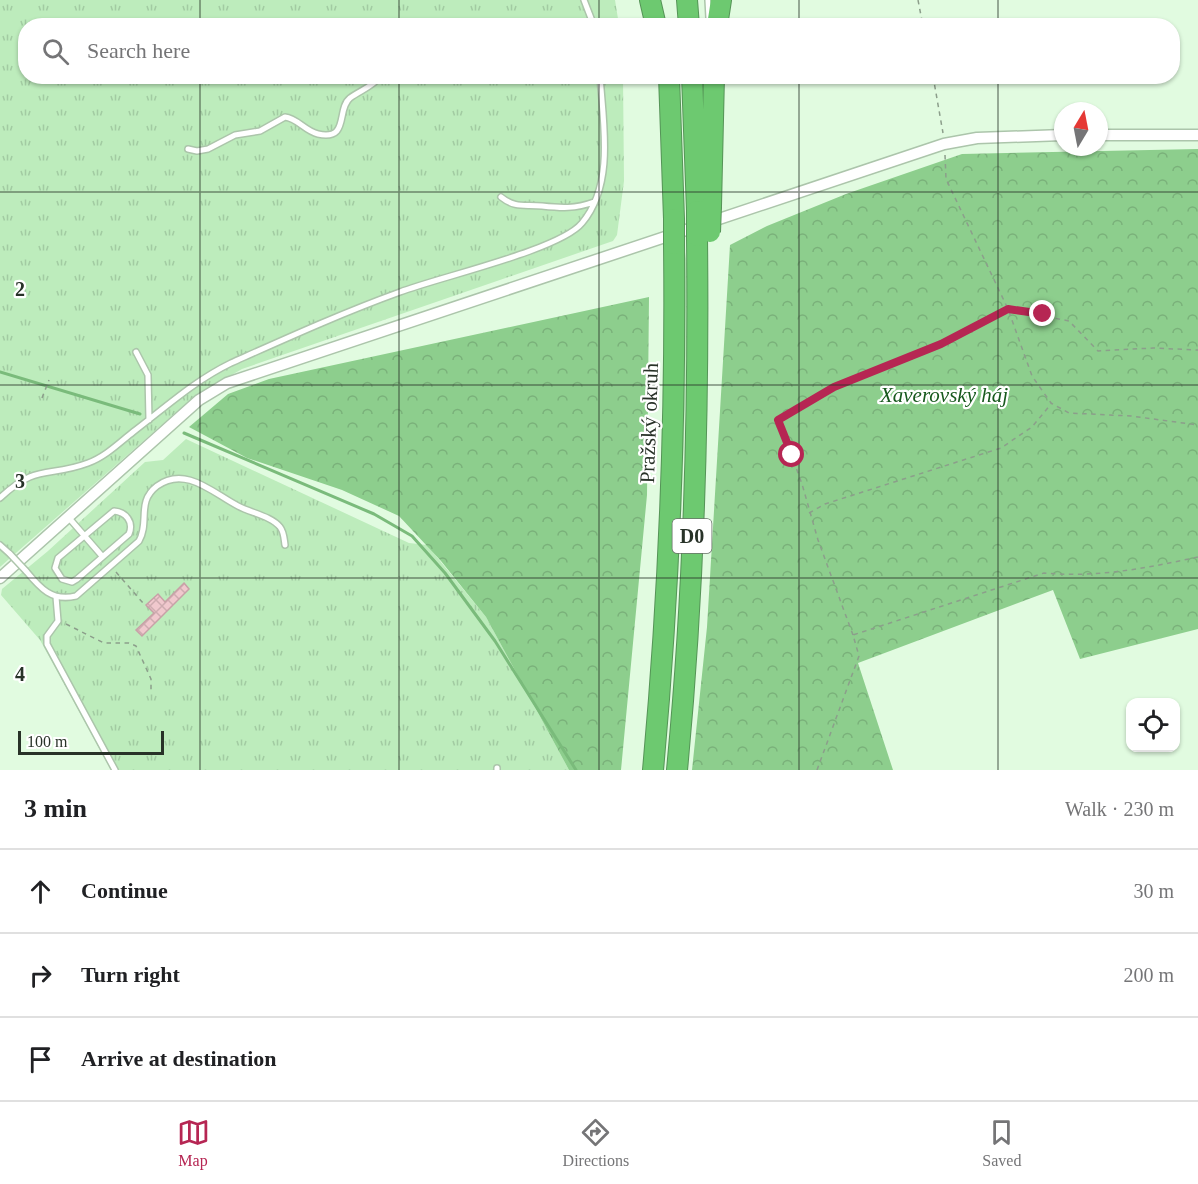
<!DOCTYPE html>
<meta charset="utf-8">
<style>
:root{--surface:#fff;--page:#f2f2f2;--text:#202124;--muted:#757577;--line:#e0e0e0;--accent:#b62653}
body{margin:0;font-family:Georgia,serif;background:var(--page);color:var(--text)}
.controls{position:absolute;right:18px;bottom:18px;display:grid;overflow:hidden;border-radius:12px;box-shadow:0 2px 4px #0004}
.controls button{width:54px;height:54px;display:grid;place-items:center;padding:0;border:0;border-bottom:2px solid var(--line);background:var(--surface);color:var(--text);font:30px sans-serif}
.compass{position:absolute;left:1054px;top:102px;width:54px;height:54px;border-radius:50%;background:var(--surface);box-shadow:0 2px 4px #0004;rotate:10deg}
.scale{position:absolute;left:18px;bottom:15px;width:146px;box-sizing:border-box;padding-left:6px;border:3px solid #283228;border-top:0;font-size:16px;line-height:21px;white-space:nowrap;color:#283228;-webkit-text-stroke:4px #fff;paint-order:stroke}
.stop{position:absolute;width:18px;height:18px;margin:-14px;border:4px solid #b62653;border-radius:50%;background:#fff}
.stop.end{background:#b62653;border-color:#fff;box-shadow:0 2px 6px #0008}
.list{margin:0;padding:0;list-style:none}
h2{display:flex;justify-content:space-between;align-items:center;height:78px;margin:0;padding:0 24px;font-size:26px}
h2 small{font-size:20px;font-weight:400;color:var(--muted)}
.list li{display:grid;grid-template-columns:39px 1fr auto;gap:18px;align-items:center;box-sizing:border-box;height:84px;padding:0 24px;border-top:2px solid var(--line)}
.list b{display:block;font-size:22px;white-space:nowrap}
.list em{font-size:20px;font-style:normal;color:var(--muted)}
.icon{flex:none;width:33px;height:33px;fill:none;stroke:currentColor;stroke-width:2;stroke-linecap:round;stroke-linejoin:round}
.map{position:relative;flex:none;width:1198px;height:770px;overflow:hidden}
.search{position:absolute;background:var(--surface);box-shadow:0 2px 4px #0004;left:18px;right:18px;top:18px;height:66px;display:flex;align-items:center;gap:15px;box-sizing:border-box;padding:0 21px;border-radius:24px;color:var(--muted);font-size:22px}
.sheet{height:330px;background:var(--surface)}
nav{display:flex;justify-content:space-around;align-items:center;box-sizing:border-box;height:84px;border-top:2px solid var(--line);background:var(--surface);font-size:16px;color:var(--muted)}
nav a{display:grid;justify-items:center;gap:3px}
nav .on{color:var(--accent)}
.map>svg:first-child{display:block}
.grass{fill:url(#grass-tufts)}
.forest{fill:url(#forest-crowns)}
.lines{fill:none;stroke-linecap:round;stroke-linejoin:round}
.stream{stroke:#7abb7b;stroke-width:3}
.building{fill:url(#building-cross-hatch);stroke:#c8a1a7;stroke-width:1.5}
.lane-casing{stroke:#acc5ab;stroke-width:8}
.street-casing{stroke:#acc5ab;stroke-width:13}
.highway-casing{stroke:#559457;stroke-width:22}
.path{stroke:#8c9e8b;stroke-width:1.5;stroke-dasharray:4.5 4.5;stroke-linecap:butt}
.lane{stroke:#fff;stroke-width:5}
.street{stroke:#fff;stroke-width:10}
.highway{stroke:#6dc970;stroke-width:20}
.lane-bridge-casing{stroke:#acc5ab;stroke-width:8;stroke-linecap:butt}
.highway-bridge-casing{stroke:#559457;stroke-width:22;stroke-linecap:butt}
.lane-bridge{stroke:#fff;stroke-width:5}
.highway-bridge{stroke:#6dc970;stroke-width:20}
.route{stroke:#b62653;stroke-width:8}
.grid{fill:none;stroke:#283228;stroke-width:1.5;stroke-opacity:0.55}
.labels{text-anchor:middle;stroke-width:4.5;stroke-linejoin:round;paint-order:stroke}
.shield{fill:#fff;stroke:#687068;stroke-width:1.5}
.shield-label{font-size:20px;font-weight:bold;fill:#283228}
.park-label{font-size:21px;font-style:italic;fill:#17591d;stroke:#fff}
.street-label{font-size:21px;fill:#283228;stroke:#fff}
.grid-label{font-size:20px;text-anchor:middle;font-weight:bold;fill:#283228;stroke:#fff;stroke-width:4.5;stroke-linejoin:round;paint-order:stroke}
</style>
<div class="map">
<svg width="1198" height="770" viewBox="0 0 1198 770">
<defs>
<pattern id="grass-tufts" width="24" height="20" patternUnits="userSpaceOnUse" patternTransform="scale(1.5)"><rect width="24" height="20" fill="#bdecbc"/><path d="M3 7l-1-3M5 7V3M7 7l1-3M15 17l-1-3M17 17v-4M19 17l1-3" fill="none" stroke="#a2cba2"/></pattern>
<pattern id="forest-crowns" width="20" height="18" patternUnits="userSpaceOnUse" patternTransform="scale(1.5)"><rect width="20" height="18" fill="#8dce8d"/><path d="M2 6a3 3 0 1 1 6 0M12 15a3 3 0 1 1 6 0" fill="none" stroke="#7ab17a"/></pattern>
<pattern id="building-cross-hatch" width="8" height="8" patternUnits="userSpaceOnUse" patternTransform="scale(1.5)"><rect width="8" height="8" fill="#f0c8cd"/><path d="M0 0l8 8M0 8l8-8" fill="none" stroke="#ceacb0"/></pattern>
</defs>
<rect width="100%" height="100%" fill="#e1fbe0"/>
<path class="grass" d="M0 0H615L619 25 26 26V76L623 77 624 181 617 235 613 241 242 369 202 392 173 415 0 567Z
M681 246H684L688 271C686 438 679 604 663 770H659Z
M186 439 409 543 427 545 486 617 569 770H111L40 640 1 595 2 589 48 551 145 462 163 460Z"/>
<path class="forest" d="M1198 149V629L1080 659 1053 590 858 663 893 770H692L707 627 730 245 767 226 846 194 962 154Z
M649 297 647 495 621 770H569L486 617 441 561 399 516 342 490 247 458 189 427 228 394 269 379Z"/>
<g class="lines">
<path class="stream" d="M0 372 140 414
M184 433 374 514 412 536 445 573 495 641 576 770"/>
</g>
<path class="building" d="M184 583 189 589 142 636 136 630 154 613 146 605 158 594 165 602Z"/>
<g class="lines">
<g class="lane-casing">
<path id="lane" d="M584 0 594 26
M708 0 709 18
M188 149 197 151 208 149 235 135 260 131 285 117C297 118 305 131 318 134 350 141 336 109 350 98 361 90 372 87 381 76
M501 197C516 209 525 204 542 206 561 208 575 209 594 202
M136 352 148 375 149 420
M0 498C37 463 48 478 88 463 105 457 119 443 133 432 166 407 194 381 231 363 287 338 342 313 400 292 439 277 560 250 582 223 615 184 603 122 600 76
M114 511C126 512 134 522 129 534L77 579 72 582 62 579 55 568 58 558Z
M69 518 102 556
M0 545 10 554
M26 571C40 588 52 602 76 596L139 541C150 522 136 502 157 486 186 465 214 494 238 506 251 513 271 516 280 527 284 532 284 538 285 545
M56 597 58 621 47 636V644L115 770
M497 768V770"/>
</g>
<g class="street-casing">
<path id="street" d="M1099 135H1198
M0 578 199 400 227 383 944 144 977 138 1063 135"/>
</g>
<g class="highway-casing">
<path id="highway" d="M650 0 656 26
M687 0 689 26
M717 26 721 0
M669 76 674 219
M692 76 697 211
M711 206 714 76
M653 770C669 595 676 420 674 244
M677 770C694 593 699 414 697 236"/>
</g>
<path class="path" d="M918 0 923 26
M933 76 943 133
M945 155 946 179 1008 309 1032 376 1051 403 1069 413 1131 416 1198 425
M42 398 49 380
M809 513 825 504 1001 448 1032 427 1051 404
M116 572 143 603
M66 624 104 643H129L136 646 151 679V692
M853 635 818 540 802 484 779 420 834 387 941 343 1008 309 1069 321 1098 351 1153 348 1198 350
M817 770 859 656 853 635 1044 573C1097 578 1147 568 1198 557"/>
<use href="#lane" class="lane"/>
<use href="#street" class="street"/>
<use href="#highway" class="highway"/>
<g class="lane-bridge-casing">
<path id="lane-bridge" d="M10 554 26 571"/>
</g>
<g class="highway-bridge-casing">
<path id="highway-bridge" d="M697 211V236
M674 219V244
M710 232 711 206"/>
</g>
<use href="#lane-bridge" class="lane-bridge"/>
<use href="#highway-bridge" class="highway-bridge"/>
</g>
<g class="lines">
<path class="route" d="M792 455 778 420 834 387 941 344 1008 309 1043 314"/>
</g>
<path class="grid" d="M200 0V26M399 0V26M599 0V26M799 0V26M998 0V26M200 76V770M399 76V770M599 76V770M799 76V770M998 76V770M0 192H1198M0 385H1198M0 578H1198"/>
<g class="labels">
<rect class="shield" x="672.5" y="519" width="39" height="34" rx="4.5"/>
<g class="shield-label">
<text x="692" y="543">D0</text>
</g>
<g class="park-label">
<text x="944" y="402">Xaverovský háj</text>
</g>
<g class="street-label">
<text transform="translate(649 423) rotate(-88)" y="7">Pražský okruh</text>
</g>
</g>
<g class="grid-label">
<text x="20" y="296">2</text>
<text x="20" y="488">3</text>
<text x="20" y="681">4</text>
</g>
</svg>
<div class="controls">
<button><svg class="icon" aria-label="locate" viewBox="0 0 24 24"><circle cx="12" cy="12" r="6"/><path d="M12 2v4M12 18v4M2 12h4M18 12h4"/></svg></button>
</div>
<svg class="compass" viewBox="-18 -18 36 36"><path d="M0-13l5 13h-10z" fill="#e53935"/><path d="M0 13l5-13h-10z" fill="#757577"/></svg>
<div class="scale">100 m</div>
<div class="stop" style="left:792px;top:455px"></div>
<div class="stop end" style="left:1043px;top:314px"></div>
<div class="search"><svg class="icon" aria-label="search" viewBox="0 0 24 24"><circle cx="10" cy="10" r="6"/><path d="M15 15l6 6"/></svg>Search here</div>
</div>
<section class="sheet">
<h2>3 min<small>Walk · 230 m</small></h2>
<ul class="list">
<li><svg class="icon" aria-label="ahead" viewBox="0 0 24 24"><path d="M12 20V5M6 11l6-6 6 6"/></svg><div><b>Continue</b></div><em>30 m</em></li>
<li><svg class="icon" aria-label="right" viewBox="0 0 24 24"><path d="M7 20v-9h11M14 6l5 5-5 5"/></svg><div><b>Turn right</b></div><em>200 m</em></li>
<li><svg class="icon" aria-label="arrive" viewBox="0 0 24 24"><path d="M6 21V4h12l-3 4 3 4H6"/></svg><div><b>Arrive at destination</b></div></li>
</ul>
</section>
<nav>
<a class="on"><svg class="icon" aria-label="map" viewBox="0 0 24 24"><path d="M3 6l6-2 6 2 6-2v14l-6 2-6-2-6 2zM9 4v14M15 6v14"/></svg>Map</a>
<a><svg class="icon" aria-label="directions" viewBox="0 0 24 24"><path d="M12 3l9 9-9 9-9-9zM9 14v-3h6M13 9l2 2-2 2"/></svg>Directions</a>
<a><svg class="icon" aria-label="saved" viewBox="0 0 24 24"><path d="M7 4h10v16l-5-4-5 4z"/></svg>Saved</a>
</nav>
